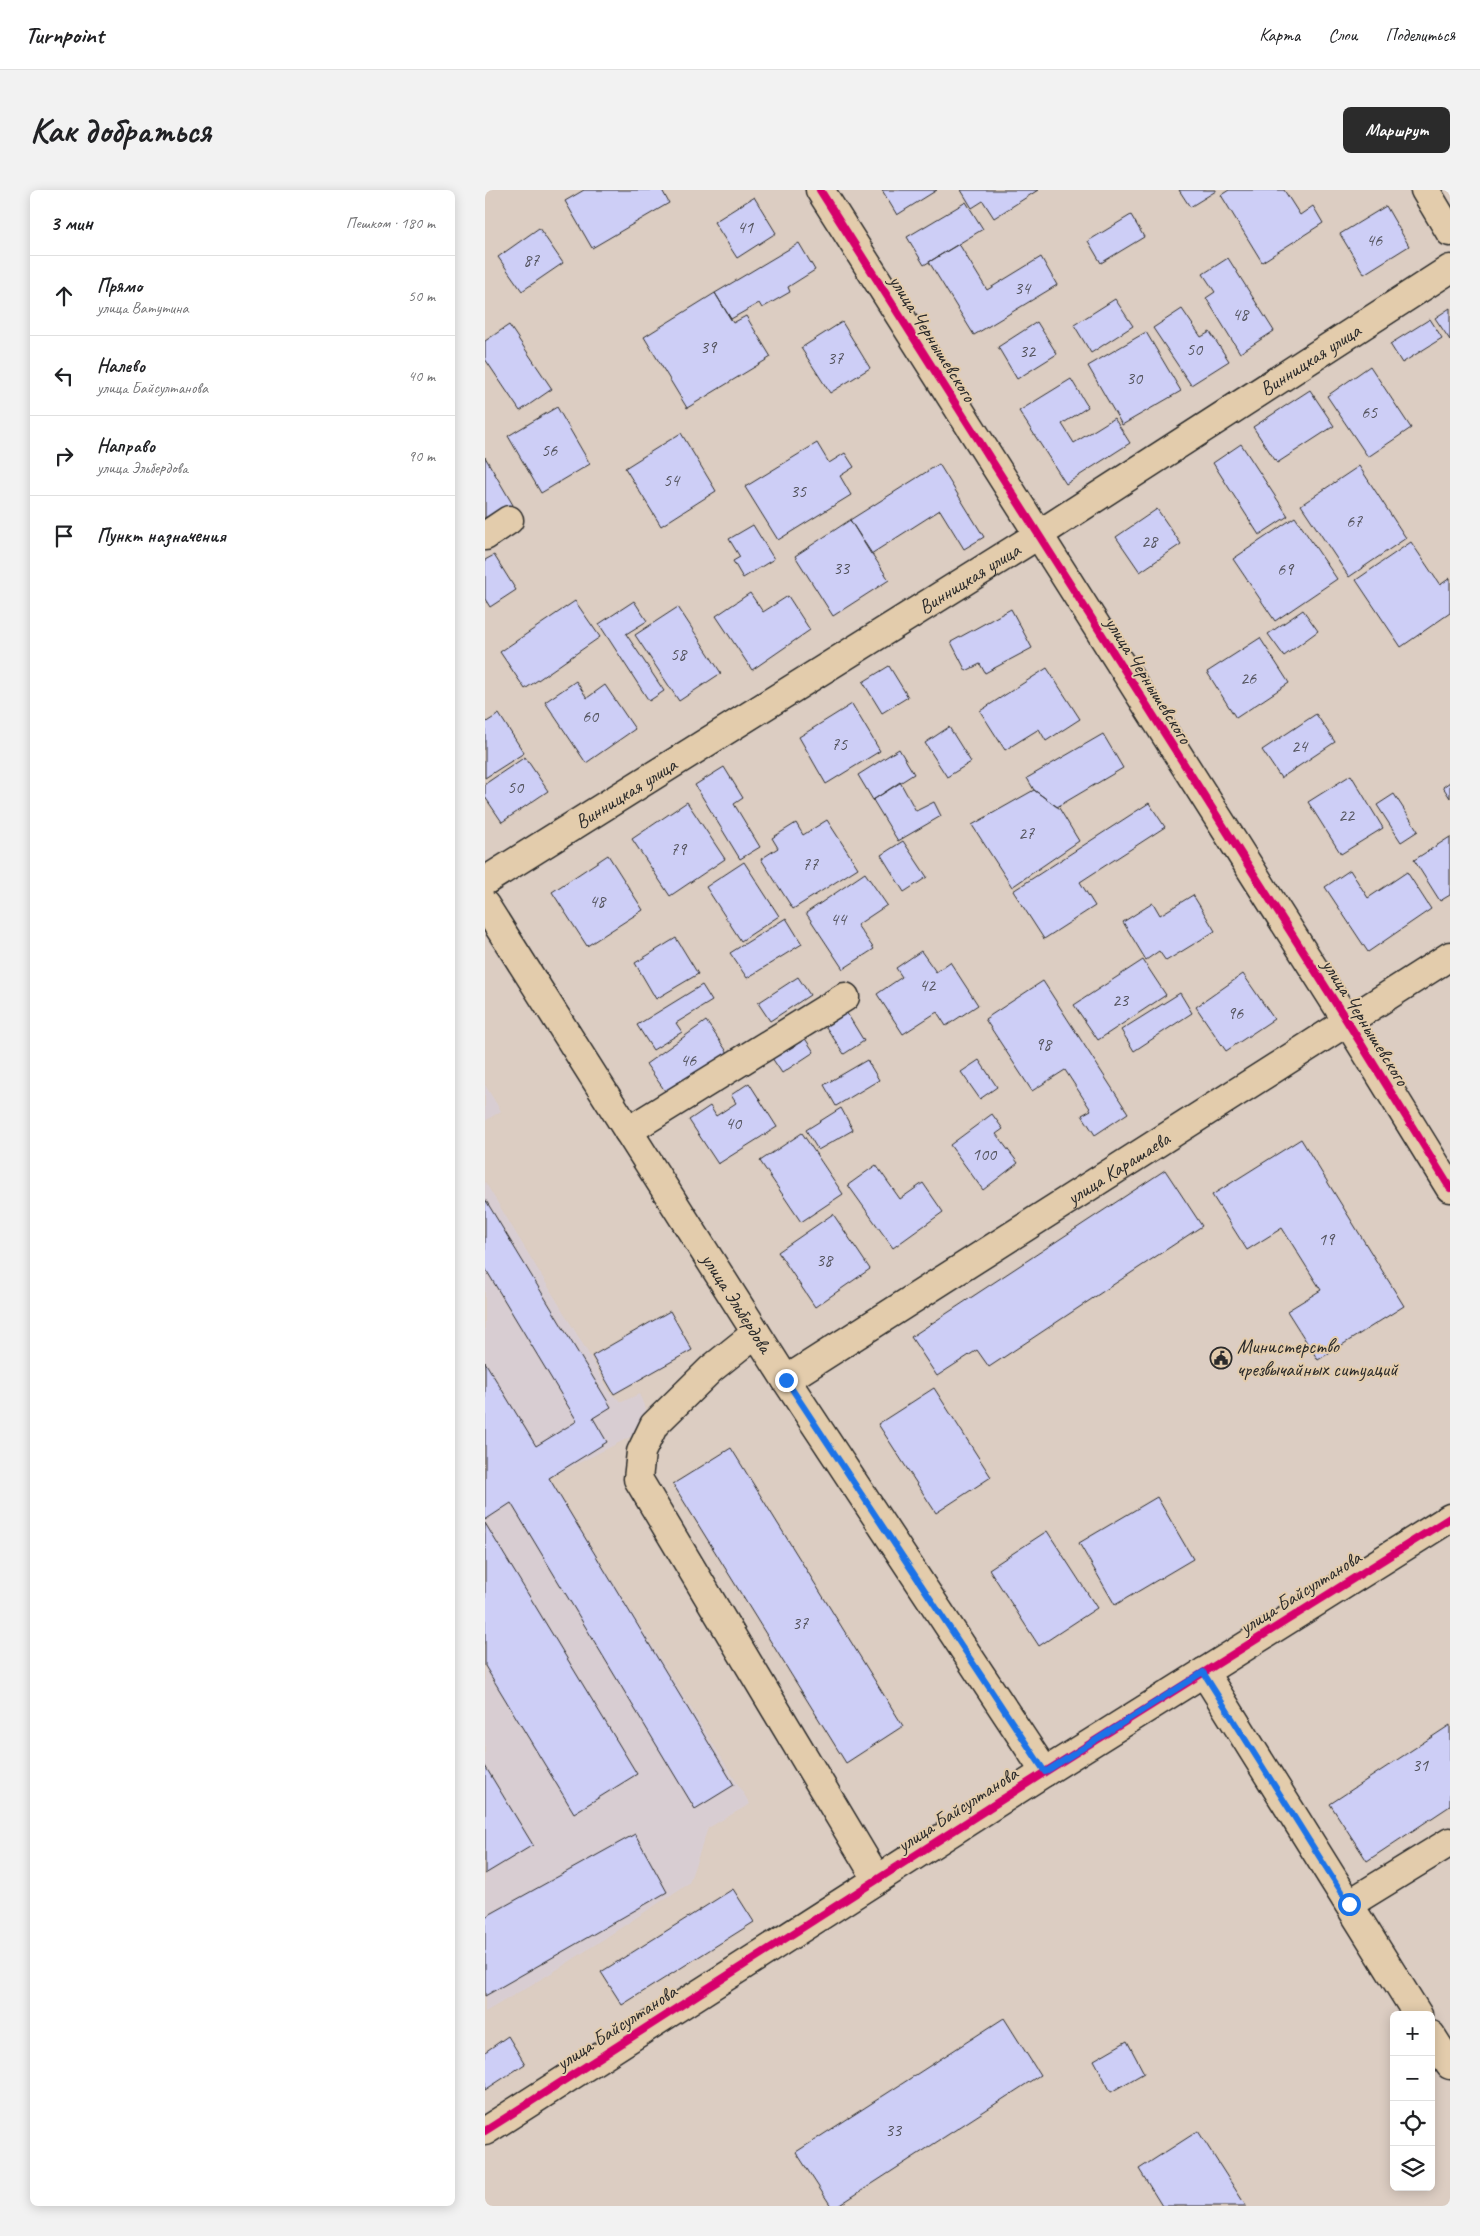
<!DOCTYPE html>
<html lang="ru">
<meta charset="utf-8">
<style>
:root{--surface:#fff;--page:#f2f2f2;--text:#202124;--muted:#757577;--line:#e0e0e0;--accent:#2b2b2b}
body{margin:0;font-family:Caveat,sans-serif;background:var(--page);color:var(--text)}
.controls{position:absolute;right:15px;bottom:15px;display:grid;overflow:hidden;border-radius:8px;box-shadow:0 2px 12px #0003}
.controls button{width:45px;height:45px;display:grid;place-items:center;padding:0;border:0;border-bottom:1px solid var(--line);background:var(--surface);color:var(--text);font:25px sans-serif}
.stop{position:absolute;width:15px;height:15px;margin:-11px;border:4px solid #1a73e8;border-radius:50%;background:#fff}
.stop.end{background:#1a73e8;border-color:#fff;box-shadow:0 1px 5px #0008}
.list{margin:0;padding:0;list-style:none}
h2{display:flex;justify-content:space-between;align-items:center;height:65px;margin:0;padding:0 20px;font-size:21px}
h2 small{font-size:16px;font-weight:400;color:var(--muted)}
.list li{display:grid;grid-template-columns:32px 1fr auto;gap:15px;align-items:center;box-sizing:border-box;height:80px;padding:0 20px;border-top:1px solid var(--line)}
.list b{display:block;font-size:19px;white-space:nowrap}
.list p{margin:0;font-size:16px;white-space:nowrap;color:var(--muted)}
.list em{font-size:16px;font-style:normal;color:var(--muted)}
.icon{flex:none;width:28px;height:28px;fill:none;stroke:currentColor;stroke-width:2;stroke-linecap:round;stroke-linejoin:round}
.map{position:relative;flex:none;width:965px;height:2016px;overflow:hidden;border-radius:8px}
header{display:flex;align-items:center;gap:30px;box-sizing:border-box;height:70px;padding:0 25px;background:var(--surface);border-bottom:1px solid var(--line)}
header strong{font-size:24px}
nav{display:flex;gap:28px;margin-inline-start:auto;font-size:18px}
.intro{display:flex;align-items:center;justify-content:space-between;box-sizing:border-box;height:120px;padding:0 30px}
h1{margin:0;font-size:35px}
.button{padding:12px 22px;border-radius:8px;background:var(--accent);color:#fff;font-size:18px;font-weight:700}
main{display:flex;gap:30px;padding:0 30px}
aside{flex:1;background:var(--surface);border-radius:8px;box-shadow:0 2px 12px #0003}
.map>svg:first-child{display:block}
.built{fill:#d8cdd2}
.building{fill:#cdcef6;stroke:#2b2b2b}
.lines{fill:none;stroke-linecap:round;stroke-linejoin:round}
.minor-casing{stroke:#2b2b2b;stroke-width:31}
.minor{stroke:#e3ccac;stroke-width:28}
.cycleway-casing{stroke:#e3ccac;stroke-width:11}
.cycleway{stroke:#d6006c;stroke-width:8}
.route{stroke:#1a73e8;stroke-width:6}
.labels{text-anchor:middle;stroke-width:4;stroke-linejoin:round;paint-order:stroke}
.number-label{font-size:18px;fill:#54545e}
.street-label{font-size:20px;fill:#2b2b2b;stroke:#e3ccac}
.poi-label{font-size:20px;fill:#2b2b2b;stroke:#e3ccac;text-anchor:start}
</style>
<header>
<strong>Turnpoint</strong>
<nav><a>Карта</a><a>Слои</a><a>Поделиться</a></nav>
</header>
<div class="intro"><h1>Как добраться</h1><a class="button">Маршрут</a></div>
<main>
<aside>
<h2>3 мин<small>Пешком · 180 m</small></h2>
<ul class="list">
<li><svg class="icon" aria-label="ahead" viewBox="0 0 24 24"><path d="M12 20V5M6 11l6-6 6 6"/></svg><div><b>Прямо</b><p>улица Ватутина</p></div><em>50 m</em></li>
<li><svg class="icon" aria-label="left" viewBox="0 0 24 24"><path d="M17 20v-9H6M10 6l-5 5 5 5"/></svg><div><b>Налево</b><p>улица Байсултанова</p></div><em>40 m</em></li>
<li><svg class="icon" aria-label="right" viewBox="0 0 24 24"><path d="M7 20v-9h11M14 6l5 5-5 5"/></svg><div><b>Направо</b><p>улица Эльбердова</p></div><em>90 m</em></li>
<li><svg class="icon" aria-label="arrive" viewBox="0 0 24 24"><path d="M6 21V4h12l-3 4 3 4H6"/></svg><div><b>Пункт назначения</b></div></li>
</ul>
</aside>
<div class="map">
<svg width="965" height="2016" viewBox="0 0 965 2016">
<rect width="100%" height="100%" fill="#dccdc2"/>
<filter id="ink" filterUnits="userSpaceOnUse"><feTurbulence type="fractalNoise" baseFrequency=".02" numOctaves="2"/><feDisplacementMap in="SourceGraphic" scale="10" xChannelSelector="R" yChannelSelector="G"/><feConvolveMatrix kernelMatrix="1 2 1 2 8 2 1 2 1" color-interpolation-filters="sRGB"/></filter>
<g filter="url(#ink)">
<path class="built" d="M0 895 16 921 0 931Z
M0 992 102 1161 126 1204 137 1212 154 1204 164 1227 149 1245 64 1288 265 1614 223 1638 204 1693 73 1779 0 1822Z"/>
<path class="building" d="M99 0H177L184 13 107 58 80 11Z
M397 0H452L412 25Z
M476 0H553L509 28 498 11 487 18Z
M694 0H731V1L705 17Z
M744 0H799L815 25 828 16 838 33 777 72 736 5Z
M269 7 291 43 252 68 229 32Z
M481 12 498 39 439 75 422 47Z
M901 16 924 56 879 84 855 44Z
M646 25 659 47 616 73 603 51Z
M54 38 78 73 37 101 13 67Z
M314 53 330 80 303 97 305 102 277 118 274 113 246 129 230 103Z
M474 54 502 100 556 67 572 95 489 145 444 72Z
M743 68 789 141 755 163 721 108 730 102 718 84Z
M230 103 248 133 261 126 286 167 202 218 159 147Z
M630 109 648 136 606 163 589 135Z
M965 118V150L950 128Z
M697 119 716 147 725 142 744 171 706 195 668 138Z
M945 129 957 148 917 173 905 154Z
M357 132 385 178 345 203 316 158Z
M552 132 572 164 532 189 513 157Z
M24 135 67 199 35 221 0 169V151Z
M661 142 696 201 637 235 603 176Z
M885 176 926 238 883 267 842 206Z
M586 189 603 217 577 234 589 253 629 228 645 253 581 294 534 221Z
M825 200 849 236 792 273 768 237Z
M72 217 105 274 56 303 23 246Z
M196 243 231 301 176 336 140 278Z
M332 253 344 273 360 263 369 277 355 286 366 305 293 350 260 297Z
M756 254 803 326 774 345 728 273Z
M0 267 28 315 0 331Z
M454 274 499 347 479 359 455 320 386 364 365 330Z
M874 276 921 348 864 387 816 315Z
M672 319 696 354 655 382 631 347Z
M810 327 852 389 790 431 748 369Z
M365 330 404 390 348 426 310 366Z
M268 335 289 369 258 388 248 371 255 367 244 349Z
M926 352 955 395 965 388V423L916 457 871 390Z
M9 365 31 400 5 417 0 409V370Z
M265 403 278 422 303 406 325 440 267 480 231 426Z
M90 411 115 447 40 499 15 462Z
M149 411 162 431 141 444 179 501 164 511 114 434Z
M193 417 236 483 194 511 150 445Z
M526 419 547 458 500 483 495 474 481 481 466 452Z
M818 420 833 441 799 466 783 444Z
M775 448 804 493 751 528 722 482Z
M404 476 423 507 397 523 378 492Z
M562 478 595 529 561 551 554 539 520 560 495 521Z
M91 491 102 508 120 495 150 539 101 573 60 512Z
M367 514 395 561 341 594 314 547Z
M14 524 39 563 0 588V533Z
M831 524 850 552 796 588 777 560Z
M464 537 486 572 462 587 440 553Z
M618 544 638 578 572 617 549 600 542 588Z
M414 559 429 584 388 610 373 585Z
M40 567 63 601 17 632 0 607V594Z
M239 577 258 608 249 614 275 657 255 669 210 595Z
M866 585 898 638 856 664 823 612Z
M415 592 431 621 449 612 456 626 413 651 388 610Z
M965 592V608L958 597Z
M549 600 574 618 594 651 527 697 487 635Z
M909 604 933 641 916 652 892 615Z
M202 612 240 669 185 706 147 649Z
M664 613 680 637 595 692 610 716 559 749 528 701Z
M342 630 373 678 308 719 276 669 293 658 287 648 311 633 318 645Z
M965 647V705L955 711 929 670Z
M418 651 442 687 419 702 396 665Z
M123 665 158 720 102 756 67 702Z
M259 672 294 726 256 751 221 697Z
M865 680 883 708 922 682 946 719 883 762 840 697Z
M380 683 402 715 372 735 389 759 358 779 321 723Z
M708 705 730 741 681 771 674 761 661 770 638 732 668 713 675 725Z
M301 728 317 754 262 788 245 763Z
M191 748 213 784 171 809 150 773Z
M436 761 451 782 465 772 493 815 461 836 452 822 418 844 392 804 417 787 411 778Z
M658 770 681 805 613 850 589 815Z
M758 784 789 829 741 861 711 817Z
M313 787 325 805 285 831 273 813Z
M558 791 643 923 610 945 597 925 606 920 580 880 547 901 500 829Z
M217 795 227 811 191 833 197 842 168 860 152 835Z
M695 803 707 823 649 861 636 840Z
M360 820 379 851 359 864 339 834Z
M221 831 245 866 185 908 161 874Z
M317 844 329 862 297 883 285 865Z
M382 870 394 890 351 916 339 895Z
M494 870 512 897 495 909 476 882Z
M264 893 292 937 233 974 204 930 225 916 231 926 251 913 246 905Z
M356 918 368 940 333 960 321 940Z
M507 924 518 939 511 944 533 973 498 1000 465 955Z
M317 943 358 1004 316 1032 275 971Z
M816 949 919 1116 833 1170 802 1121 836 1100 797 1038 762 1060 727 1005Z
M391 975 415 1009 438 993 458 1022 408 1058 363 995Z
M680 980 717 1036 504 1177 492 1160 452 1186 426 1147Z
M0 1009 126 1217 108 1228 122 1252 64 1288 249 1595 210 1619 26 1313 0 1330V1172L51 1256 92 1231 0 1078Z
M348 1024 385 1079 330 1117 293 1062Z
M185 1121 207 1160 129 1204 107 1166Z
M449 1198 506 1287 451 1323 393 1234Z
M246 1258 418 1536 361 1573 188 1294Z
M672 1307 708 1369 630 1415 594 1353Z
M0 1333 152 1584 89 1623 0 1476Z
M562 1341 612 1418 554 1456 504 1379Z
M965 1535V1616L882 1671 845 1614Z
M0 1576 48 1655 0 1684Z
M150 1644 182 1702 0 1806V1727Z
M248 1699 269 1732 137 1815 116 1782Z
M519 1828 555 1885 353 2016H346L311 1962Z
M23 1846 40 1874 0 1900V1862Z
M642 1851 659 1883 626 1902 609 1870Z
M713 1941 761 2016H677L654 1979Z"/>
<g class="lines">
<g class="minor-casing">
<g id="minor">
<path d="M335 0 862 831 965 998"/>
<path d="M940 0 965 42"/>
<path d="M0 346 24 330"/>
<path id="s1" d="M0 691 553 345 965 79"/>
<path id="s2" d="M0 715 301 1190 560 1582"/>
<path d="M143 941 360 807"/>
<path d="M271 1143 226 1179 169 1235 156 1262 153 1289 392 1689"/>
<path id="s3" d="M301 1190 965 766"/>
<path d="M719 1482 933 1825"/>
<path d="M864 1714 965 1652"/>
<path d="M946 1845 965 1875"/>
<path d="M0 1941 560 1582 965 1328"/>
</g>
</g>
<use href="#minor" class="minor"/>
<g class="cycleway-casing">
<path id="cycleway" d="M335 0 862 831 965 998
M0 1941 560 1582 965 1328"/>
</g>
<use href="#cycleway" class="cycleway"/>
</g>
</g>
<g class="lines" filter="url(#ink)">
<path class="route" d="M301 1190 560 1582 718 1482 864 1714"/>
</g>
<defs>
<g id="civic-ring" transform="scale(1.125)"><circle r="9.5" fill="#e3ccac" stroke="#2b2b2b" stroke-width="1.5"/><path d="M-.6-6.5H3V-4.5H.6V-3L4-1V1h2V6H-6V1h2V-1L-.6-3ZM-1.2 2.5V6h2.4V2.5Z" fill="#2b2b2b"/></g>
</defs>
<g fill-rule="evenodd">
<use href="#civic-ring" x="736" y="1168"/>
</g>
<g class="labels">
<g class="number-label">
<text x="260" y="43">41</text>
<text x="889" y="56">46</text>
<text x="46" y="76">87</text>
<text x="537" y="104">34</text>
<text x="755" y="130">48</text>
<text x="223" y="163">39</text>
<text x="709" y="165">50</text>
<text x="542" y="167">32</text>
<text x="350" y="174">37</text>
<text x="649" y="194">30</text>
<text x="884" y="228">65</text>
<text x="64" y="266">56</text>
<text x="186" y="296">54</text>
<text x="313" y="307">35</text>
<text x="869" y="337">67</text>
<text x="664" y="357">28</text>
<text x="356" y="384">33</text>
<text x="800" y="385">69</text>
<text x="193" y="470">58</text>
<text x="763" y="494">26</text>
<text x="105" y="532">60</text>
<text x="354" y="560">75</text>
<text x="814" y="562">24</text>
<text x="30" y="603">50</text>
<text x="861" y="631">22</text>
<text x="541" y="649">27</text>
<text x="193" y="665">79</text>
<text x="325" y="680">77</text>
<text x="112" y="717">48</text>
<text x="353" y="735">44</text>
<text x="442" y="801">42</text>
<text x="635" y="816">23</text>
<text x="750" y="829">96</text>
<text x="558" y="860">98</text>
<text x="203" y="876">46</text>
<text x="248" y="939">40</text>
<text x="499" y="970">100</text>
<text x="841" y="1055">19</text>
<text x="339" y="1076">38</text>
<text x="315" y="1439">37</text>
<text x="935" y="1581">31</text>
<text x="408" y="1946">33</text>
</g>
<g class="street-label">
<text transform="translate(448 148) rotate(58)" y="7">улица Чернышевского</text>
<text dy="7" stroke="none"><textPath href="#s1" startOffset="976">Винницкая улица</textPath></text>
<text dy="7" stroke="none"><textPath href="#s1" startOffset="571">Винницкая улица</textPath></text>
<text transform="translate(664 490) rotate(58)" y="7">улица Чернышевского</text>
<text dy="7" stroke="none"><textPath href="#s1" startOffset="166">Винницкая улица</textPath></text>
<text transform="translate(881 832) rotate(58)" y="7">улица Чернышевского</text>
<text dy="7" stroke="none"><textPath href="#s3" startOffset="394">улица Карашаева</textPath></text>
<text dy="7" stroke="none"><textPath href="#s2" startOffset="471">улица Эльбердова</textPath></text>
<text transform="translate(815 1402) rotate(-32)" y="7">улица Байсултанова</text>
<text transform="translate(472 1619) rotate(-33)" y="7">улица Байсултанова</text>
<text transform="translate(131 1837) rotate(-33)" y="7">улица Байсултанова</text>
</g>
<g class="poi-label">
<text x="752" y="1163">Министерство<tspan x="752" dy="23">чрезвычайных ситуаций</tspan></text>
</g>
</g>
</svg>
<div class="controls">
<button>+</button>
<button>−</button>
<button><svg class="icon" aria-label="locate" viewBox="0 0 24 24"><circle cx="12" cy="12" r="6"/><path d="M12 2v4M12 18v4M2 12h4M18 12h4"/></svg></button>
<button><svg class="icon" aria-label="layers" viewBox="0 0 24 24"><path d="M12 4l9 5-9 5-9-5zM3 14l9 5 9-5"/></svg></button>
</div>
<div class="stop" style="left:864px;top:1714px"></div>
<div class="stop end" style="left:301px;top:1190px"></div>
</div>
</main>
